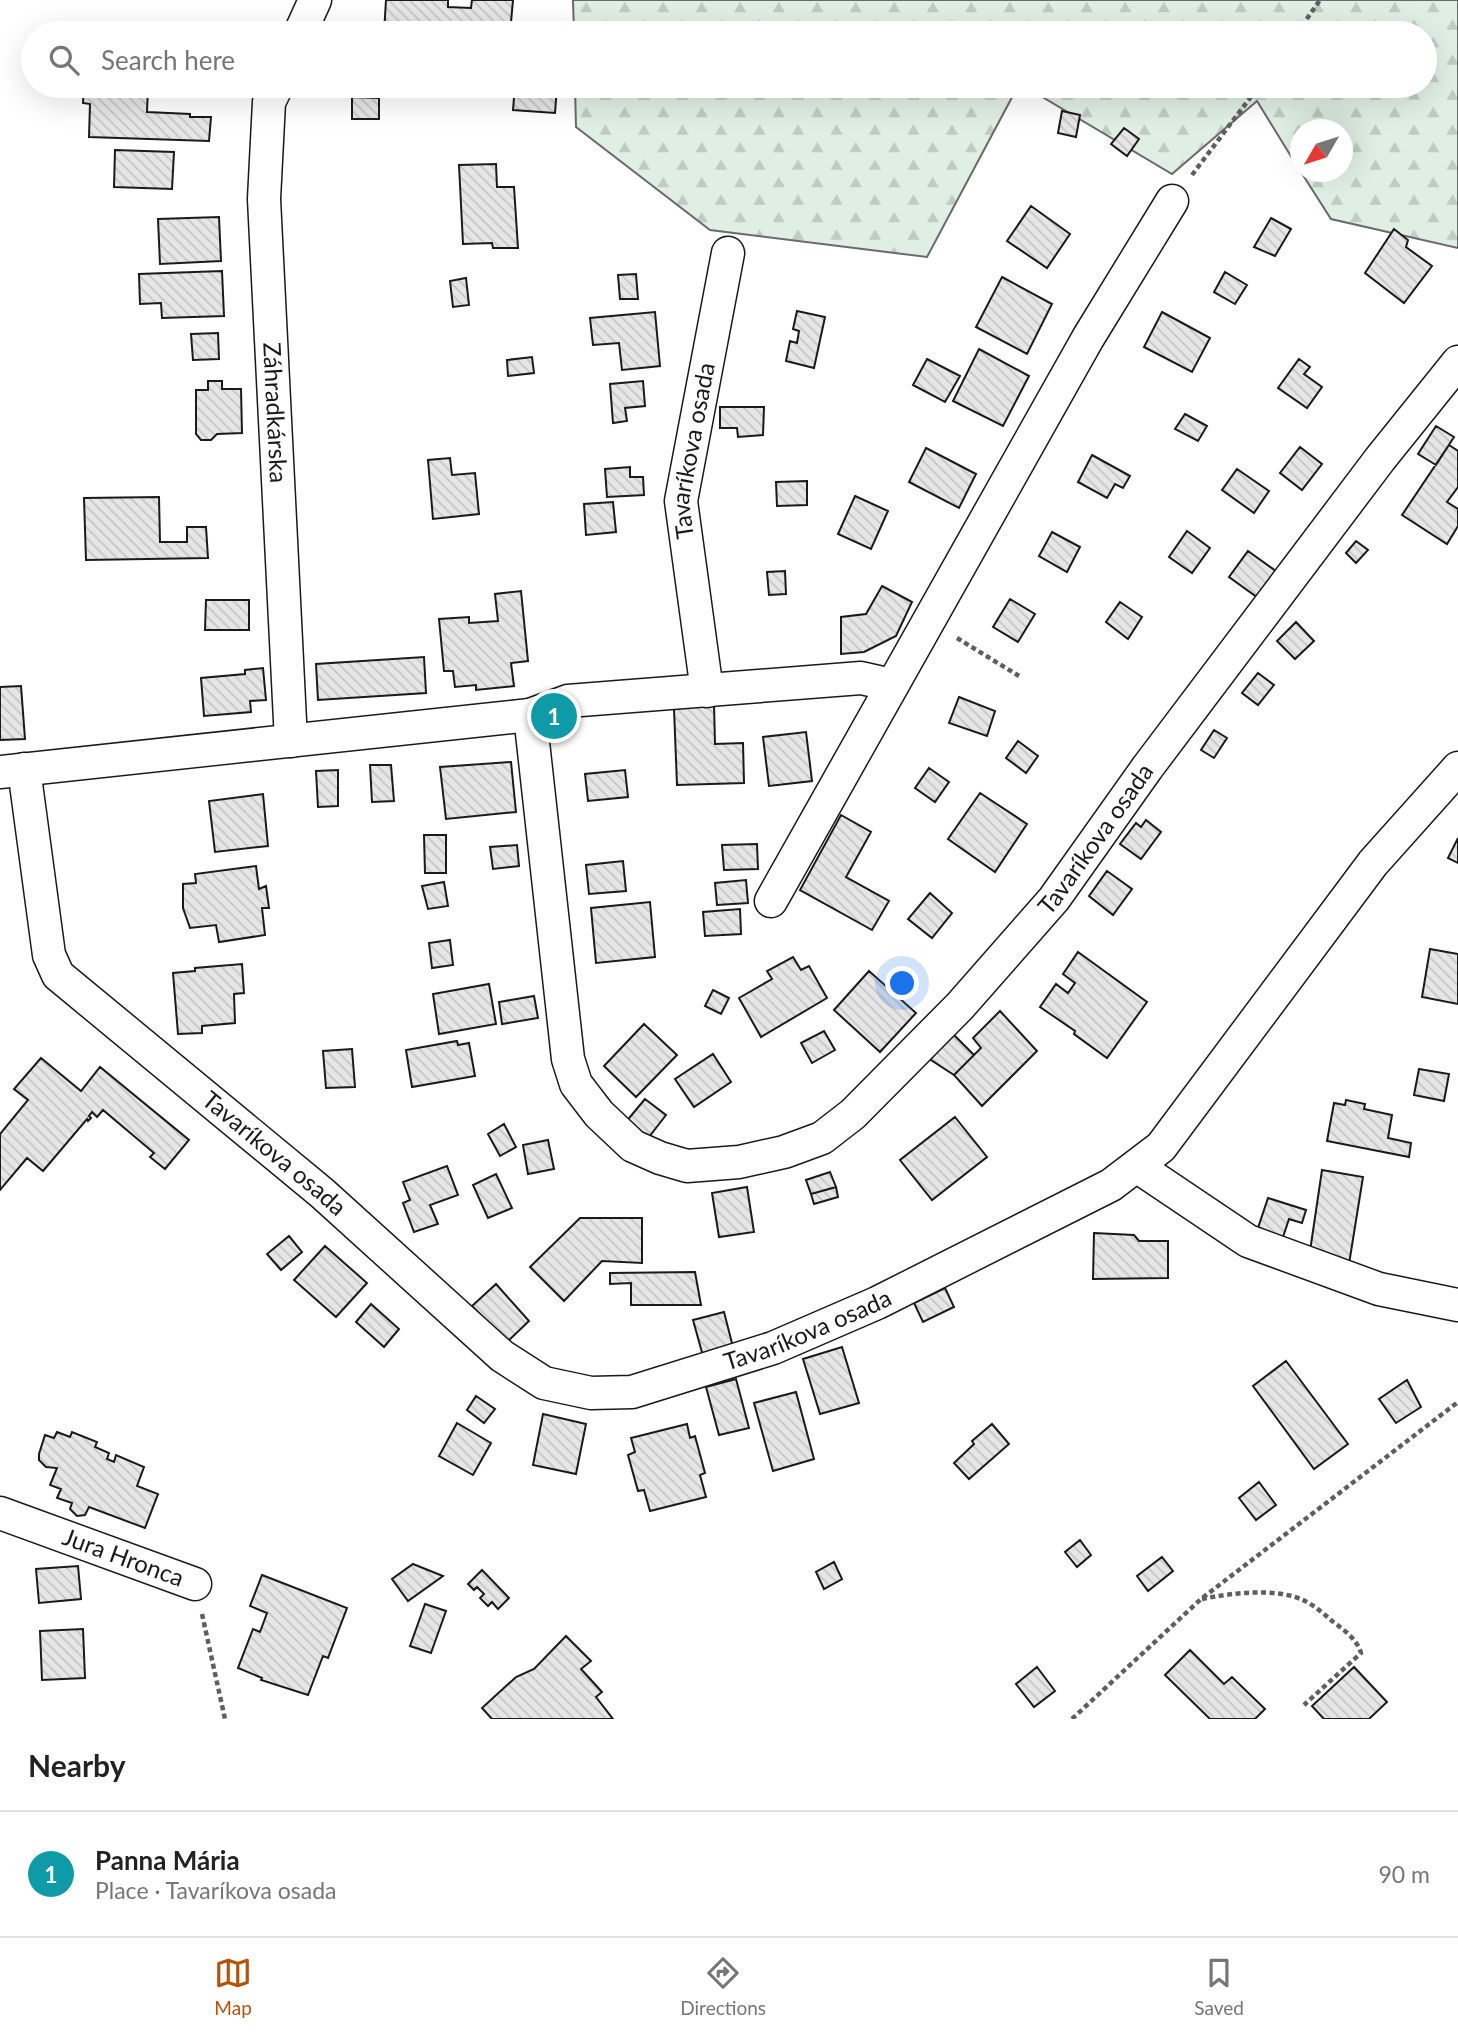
<!DOCTYPE html>
<meta charset="utf-8">
<style>
:root{--surface:#fff;--page:#f6f6f6;--text:#222;--muted:#767676;--line:#e0e0e0;--accent:#b45309}
body{margin:0;font-family:Lato,sans-serif;background:var(--page);color:var(--text)}
.compass{position:absolute;left:1290px;top:119px;width:63px;height:63px;border-radius:50%;background:var(--surface);box-shadow:0 7px 28px #0002;rotate:231deg}
.you{position:absolute;left:903px;top:984px;width:24px;height:24px;margin:-18px;border:5px solid #fff;border-radius:50%;background:#1a73e8;box-shadow:0 0 0 10px #1a73e833}
.badge{display:grid;place-items:center;width:46px;height:46px;border-radius:50%;background:var(--accent);color:#fff;font-size:23px;font-weight:700}
.pin{position:absolute;translate:-50% -50%;border:4px solid #fff;box-shadow:0 2px 7px #0006}
.list{margin:0;padding:0;list-style:none}
h2{display:flex;justify-content:space-between;align-items:center;height:91px;margin:0;padding:0 28px;font-size:30px}
h2 small{font-size:23px;font-weight:400;color:var(--muted)}
.list li{display:grid;grid-template-columns:46px 1fr auto;gap:21px;align-items:center;box-sizing:border-box;height:126px;padding:0 28px;border-top:2px solid var(--line)}
.list b{display:block;font-size:26px;white-space:nowrap}
.list p{margin:0;font-size:23px;white-space:nowrap;color:var(--muted)}
.list em{font-size:23px;font-style:normal;color:var(--muted)}
.icon{flex:none;width:38px;height:38px;fill:none;stroke:currentColor;stroke-width:2;stroke-linecap:round;stroke-linejoin:round}
.map{position:relative;flex:none;width:1458px;height:1719px;overflow:hidden}
.search{position:absolute;background:var(--surface);box-shadow:0 7px 28px #0002;left:21px;right:21px;top:21px;height:77px;display:flex;align-items:center;gap:18px;box-sizing:border-box;padding:0 24px;border-radius:38px;color:var(--muted);font-size:26px}
.sheet{height:217px;background:var(--surface)}
nav{display:flex;justify-content:space-around;align-items:center;box-sizing:border-box;height:98px;border-top:2px solid var(--line);background:var(--surface);font-size:19px;color:var(--muted)}
nav a{display:grid;justify-items:center;gap:4px}
nav .on{color:var(--accent)}
.map>svg:first-child{display:block}
.forest{fill:url(#forest-firs);stroke:#6a6a6a;stroke-width:2}
.building{fill:url(#building-back-hatch);stroke:#1a1a1a;stroke-width:2}
.lines{fill:none;stroke-linecap:round;stroke-linejoin:round}
.minor-casing{stroke:#1a1a1a;stroke-width:35}
.path{stroke:#5f5f5f;stroke-width:4.5;stroke-dasharray:5 3.5;stroke-linecap:butt}
.minor{stroke:#fff;stroke-width:32}
.labels{text-anchor:middle;stroke-width:5;stroke-linejoin:round;paint-order:stroke}
.street-label{font-size:24px;fill:#1a1a1a;stroke:#fff}
</style>
<div class="map">
<svg width="1458" height="1719" viewBox="0 0 1458 1719">
<defs>
<pattern id="forest-firs" width="22" height="20" patternUnits="userSpaceOnUse" patternTransform="scale(1.75)"><rect width="22" height="20" fill="#e0efe3"/><path d="M5 1l3.5 6h-7zM16 11l3.5 6h-7z" fill="#c0ccc2"/></pattern>
<pattern id="building-back-hatch" width="6" height="6" patternUnits="userSpaceOnUse" patternTransform="scale(1.75)"><rect width="6" height="6" fill="#e6e6e6"/><path d="M-1 5l2 2M0 0l6 6M5-1l2 2" fill="none" stroke="#c5c5c5"/></pattern>
</defs>
<rect width="100%" height="100%" fill="#fff"/>
<path class="forest" d="M573 0H1458V248L1331 219 1301 172H1342V130H1300V171L1257 101 1172 174 1024 86H1425V33H574Z
M575 86H1018L927 257 710 230 576 127Z"/>
<path class="building" d="M386 0H448V7L471 8 472 0H513L510 33H384Z
M84 86 148 88 147 112 190 114V117H211L209 141 89 137 90 104 83 103Z
M515 86H557L555 113 513 110Z
M352 97 379 98V119H352Z
M1062 111 1080 115 1076 137 1058 133Z
M1124 128 1139 139 1127 156 1111 144Z
M115 150 174 152 172 189 114 187Z
M496 164 497 187H514L518 248H493L492 243 463 244 459 165Z
M1031 206 1070 234 1047 268 1007 241Z
M219 217 221 261 160 264 158 219Z
M1271 218 1291 229 1275 256 1254 247Z
M1394 229 1408 240 1406 247 1432 266 1404 303 1365 273Z
M222 271 224 316 162 318 161 303 140 304 139 274Z
M1225 272 1247 285 1235 304 1214 292Z
M636 274 638 299H620L618 275Z
M1002 277 1052 304 1027 354 976 327Z
M466 278 469 305 453 307 450 281Z
M797 311 825 317 814 368 786 361 790 341 797 343 799 331 793 329Z
M655 312 660 366 622 370 619 343 593 345 590 318Z
M1162 312 1210 338 1192 372 1144 347Z
M218 333 219 359 193 360 191 334Z
M979 349 1029 376 1003 426 953 401Z
M532 357 534 373 508 376 507 360Z
M927 359 960 376 945 402 913 385Z
M1299 359 1310 367 1304 374 1322 387 1307 408 1278 388Z
M208 381H222V389H241L242 433 217 434 211 440H201L196 434V390H208Z
M643 381 645 406 625 408 627 421 613 423 610 384Z
M720 407H764L763 435 738 437 737 428H720Z
M1185 414 1207 426 1198 441 1175 429Z
M1436 426 1454 437 1436 465 1418 454Z
M1449 445 1458 451V487L1447 502 1458 509V526L1447 544 1402 515Z
M1300 447 1322 464 1302 490 1280 473Z
M926 448 976 474 959 508 909 482Z
M1092 455 1130 476 1123 488 1115 484 1107 498 1078 482Z
M450 458 452 475 475 473 479 514 433 519 428 460Z
M630 467V477H643L644 495 607 497 605 469Z
M1237 469 1269 491 1254 513 1222 490Z
M807 481V505L777 506 776 482Z
M855 496 888 511 871 549 838 534Z
M159 497 160 542H187V527H206L208 558 86 560 84 498Z
M613 502 616 532 586 535 584 504Z
M1187 531 1210 548 1192 573 1169 557Z
M1052 532 1080 547 1067 572 1039 556Z
M1356 541 1368 550 1356 563 1346 553Z
M1248 551 1280 574 1261 600 1229 577Z
M785 571 786 594 769 595 767 572Z
M882 586 912 602 896 636 864 652 841 654V617L866 614Z
M521 591 528 661 511 663 514 686 476 690V685L455 687 453 671H444L439 619 469 617V623L498 621 495 594Z
M1010 599 1035 614 1018 642 993 627Z
M206 600H249V630H205Z
M1120 602 1142 617 1128 639 1106 622Z
M1296 622 1314 641 1295 659 1277 641Z
M424 657 426 693 318 700 316 664Z
M263 668 266 700 250 701 251 712 204 716 201 678 245 674V670Z
M1258 673 1274 685 1258 705 1242 693Z
M21 686 25 739 0 740V687Z
M959 697 995 711 987 736 949 723Z
M714 704 715 744 743 743 744 783 677 785 674 709Z
M1214 730 1227 738 1214 758 1201 750Z
M806 732 812 781 769 786 763 737Z
M1018 741 1038 756 1026 773 1006 758Z
M511 762 516 812 446 819 440 767Z
M370 765H391L394 801 372 802Z
M929 768 949 782 935 802 915 788Z
M338 770V806L318 807 316 771Z
M625 770 628 797 588 801 585 774Z
M980 793 1027 824 995 872 948 839Z
M263 794 268 846 215 852 209 801Z
M841 815 871 832 846 877 889 901 872 930 800 890Z
M1146 820 1161 832 1141 859 1120 844 1136 823 1141 827Z
M424 835H446V873H425Z
M1458 838V863L1448 858Z
M757 844 758 869 724 870 722 845Z
M517 845 519 866 493 869 490 847Z
M623 861 626 891 589 894 586 865Z
M256 866 259 889 266 886 269 908H262L265 935 219 942 216 925 190 928 183 908V884L196 883 195 874Z
M1107 871 1132 889 1113 915 1089 896Z
M746 880 748 903 717 905 715 883Z
M444 882 448 906 428 909 422 886Z
M930 893 952 913 932 938 908 919Z
M650 902 655 957 596 963 591 908Z
M740 909 741 934 705 936 703 912Z
M450 940 453 965 432 968 429 943Z
M1430 949 1458 954V1004L1422 997Z
M1078 952 1147 1002 1107 1058 1074 1034 1075 1031 1040 1007 1056 984 1068 993 1075 983 1063 974Z
M793 957 801 970 809 966 827 998 761 1037 739 998 772 979 767 971Z
M242 964 244 993 234 994 235 1023 202 1026V1033L178 1034 173 973 195 971V968Z
M869 971 916 1013 880 1052 834 1010Z
M489 984 496 1024 439 1034 433 994Z
M713 990 729 998 721 1014 705 1006Z
M534 996 538 1018 502 1024 499 1002Z
M1000 1011 1037 1051 982 1106 954 1075 981 1048 973 1038Z
M644 1024 677 1055 636 1097 604 1066Z
M824 1031 835 1050 812 1063 801 1043Z
M950 1031 974 1055 954 1075 925 1056Z
M457 1041 458 1045 469 1043 475 1076 412 1087 406 1050Z
M352 1049 355 1087 326 1088 323 1051Z
M713 1054 731 1082 694 1107 675 1079Z
M41 1058 81 1091 100 1067 189 1140 165 1169 150 1157 154 1153 103 1110 97 1117 92 1112 89 1116 91 1118 88 1121 87 1119 43 1171 27 1158 0 1190V1134L28 1100 14 1089Z
M1419 1069 1449 1074 1444 1101 1414 1095Z
M645 1099 666 1115 649 1137 625 1123Z
M1346 1100 1365 1104 1364 1109 1392 1115 1388 1138 1411 1143 1409 1157 1327 1141 1334 1103 1345 1105Z
M955 1117 987 1157 932 1200 900 1160Z
M504 1124 516 1147 500 1156 488 1134Z
M548 1140 554 1169 528 1174 523 1145Z
M447 1166 458 1195 430 1205 438 1224 414 1232 403 1203 410 1200 403 1182Z
M1322 1170 1363 1177 1349 1264 1309 1258Z
M830 1172 836 1187 811 1194 806 1180Z
M496 1174 512 1208 488 1218 473 1185Z
M747 1187 754 1232 719 1237 712 1193Z
M836 1187 838 1197 814 1204 811 1194Z
M1268 1198 1306 1210 1302 1223 1289 1219 1282 1240 1257 1231Z
M580 1218H642V1263L602 1261 564 1301 530 1267Z
M1094 1233 1134 1235 1139 1241H1168V1278L1093 1279Z
M289 1236 302 1252 281 1270 267 1254Z
M325 1246 367 1283 336 1317 294 1280Z
M695 1272 701 1305H631V1283L610 1284V1273Z
M496 1284 529 1321 507 1342 472 1306Z
M945 1288 954 1307 923 1322 914 1303Z
M371 1304 399 1329 384 1347 356 1322Z
M724 1312 733 1347 703 1356 693 1320Z
M842 1347 859 1403 820 1414 803 1359Z
M1286 1361 1348 1444 1314 1469 1253 1386Z
M736 1379 749 1428 719 1435 706 1387Z
M1407 1380 1421 1407 1396 1423 1379 1399Z
M796 1392 814 1459 773 1471 754 1403Z
M476 1396 495 1409 484 1423 467 1410Z
M543 1414 586 1424 576 1474 533 1465Z
M457 1423 491 1443 473 1475 439 1456Z
M687 1424 690 1438 695 1436 705 1473 700 1475 706 1497 650 1511 644 1490 638 1491 628 1455 635 1452 631 1438Z
M992 1424 1009 1444 969 1479 954 1463 974 1444 972 1441Z
M57 1432 70 1437 72 1432 97 1442 95 1447 109 1453 107 1459 114 1462 116 1455 144 1467 137 1486 158 1494 145 1528 89 1507 85 1515 77 1516 70 1509 72 1503 57 1498 61 1489 50 1485 57 1468 46 1467 39 1460V1454L45 1435 54 1438Z
M1259 1482 1276 1505 1256 1520 1239 1498Z
M1080 1540 1091 1555 1077 1567 1065 1552Z
M1162 1557 1173 1571 1148 1591 1137 1576Z
M834 1562 842 1579 824 1589 816 1572Z
M413 1564 443 1576 408 1601 392 1579Z
M78 1566 81 1599 39 1603 36 1569Z
M482 1570 509 1598 498 1609 492 1602 488 1606 480 1598 484 1594 477 1587 474 1590 468 1584Z
M262 1575 347 1608 328 1658 323 1656 308 1695 261 1680 262 1678 238 1668 253 1629 260 1632 267 1613 250 1606Z
M425 1604 446 1611 431 1653 410 1646Z
M83 1629 85 1678 42 1680 40 1631Z
M566 1636 591 1661 581 1669 602 1692 596 1697 613 1719H492L482 1708 516 1677 534 1669Z
M1190 1650 1224 1684 1232 1677 1265 1709 1255 1719H1210L1165 1675Z
M1037 1667 1055 1691 1034 1707 1016 1684Z
M1354 1667 1387 1702 1369 1719H1324L1312 1706Z"/>
<g class="lines">
<g class="minor-casing">
<g id="minor">
<path d="M300 33 315 0"/>
<path id="s1" d="M277 86 269 102 264 199 291 741"/>
<path id="s2" d="M707 691 681 501 728 253"/>
<path id="s3" d="M530 715 568 1059 576 1084 599 1114 633 1146 660 1158 687 1166 739 1162 784 1152 822 1138 853 1114 960 1006 1054 899 1147 768 1380 459 1458 362"/>
<path id="s4" d="M24 769 49 955 58 975 322 1193 502 1356 544 1383 591 1393 632 1392 773 1348 877 1303 1111 1185 1161 1147 1373 863 1458 768"/>
<path d="M0 772 530 715 568 701 861 678 892 685"/>
<path d="M771 901 1088 338 1172 201"/>
<path d="M1138 1167 1248 1241 1379 1289 1458 1305"/>
<path id="s5" d="M0 1513 195 1584"/>
</g>
</g>
<path class="path" d="M1297 33 1320 0
M1192 175 1259 86
M957 638 1019 676
M1202 1599C1231 1593 1277 1587 1305 1601 1315 1606 1324 1614 1332 1621 1343 1629 1357 1639 1361 1653L1304 1705
M202 1614 225 1719
M1072 1719 1201 1599 1458 1402"/>
<use href="#minor" class="minor"/>
</g>
<g class="labels">
<g class="street-label">
<text dy="8" stroke="none"><textPath href="#s1" startOffset="329">Záhradkárska</textPath></text>
<text dy="8" stroke="none"><textPath href="#s2" startOffset="243">Tavaríkova osada</textPath></text>
<text dy="8" stroke="none"><textPath href="#s3" startOffset="1060">Tavaríkova osada</textPath></text>
<text dy="8" stroke="none"><textPath href="#s4" startOffset="490">Tavaríkova osada</textPath></text>
<text dy="8" stroke="none"><textPath href="#s4" startOffset="1120">Tavaríkova osada</textPath></text>
<text dy="8" stroke="none"><textPath href="#s5" startOffset="131">Jura Hronca</textPath></text>
</g>
</g>
</svg>
<svg class="compass" viewBox="-18 -18 36 36"><path d="M0-13l5 13h-10z" fill="#e53935"/><path d="M0 13l5-13h-10z" fill="#767676"/></svg>
<div class="you"></div>
<div class="pin badge" style="left:554px;top:716px;background:#0f9aa8">1</div>
<div class="search"><svg class="icon" aria-label="search" viewBox="0 0 24 24"><circle cx="10" cy="10" r="6"/><path d="M15 15l6 6"/></svg>Search here</div>
</div>
<section class="sheet">
<h2>Nearby<small></small></h2>
<ul class="list">
<li><span class="badge" style="background:#0f9aa8">1</span><div><b>Panna Mária</b><p>Place · Tavaríkova osada</p></div><em>90 m</em></li>
</ul>
</section>
<nav>
<a class="on"><svg class="icon" aria-label="map" viewBox="0 0 24 24"><path d="M3 6l6-2 6 2 6-2v14l-6 2-6-2-6 2zM9 4v14M15 6v14"/></svg>Map</a>
<a><svg class="icon" aria-label="directions" viewBox="0 0 24 24"><path d="M12 3l9 9-9 9-9-9zM9 14v-3h6M13 9l2 2-2 2"/></svg>Directions</a>
<a><svg class="icon" aria-label="saved" viewBox="0 0 24 24"><path d="M7 4h10v16l-5-4-5 4z"/></svg>Saved</a>
</nav>
